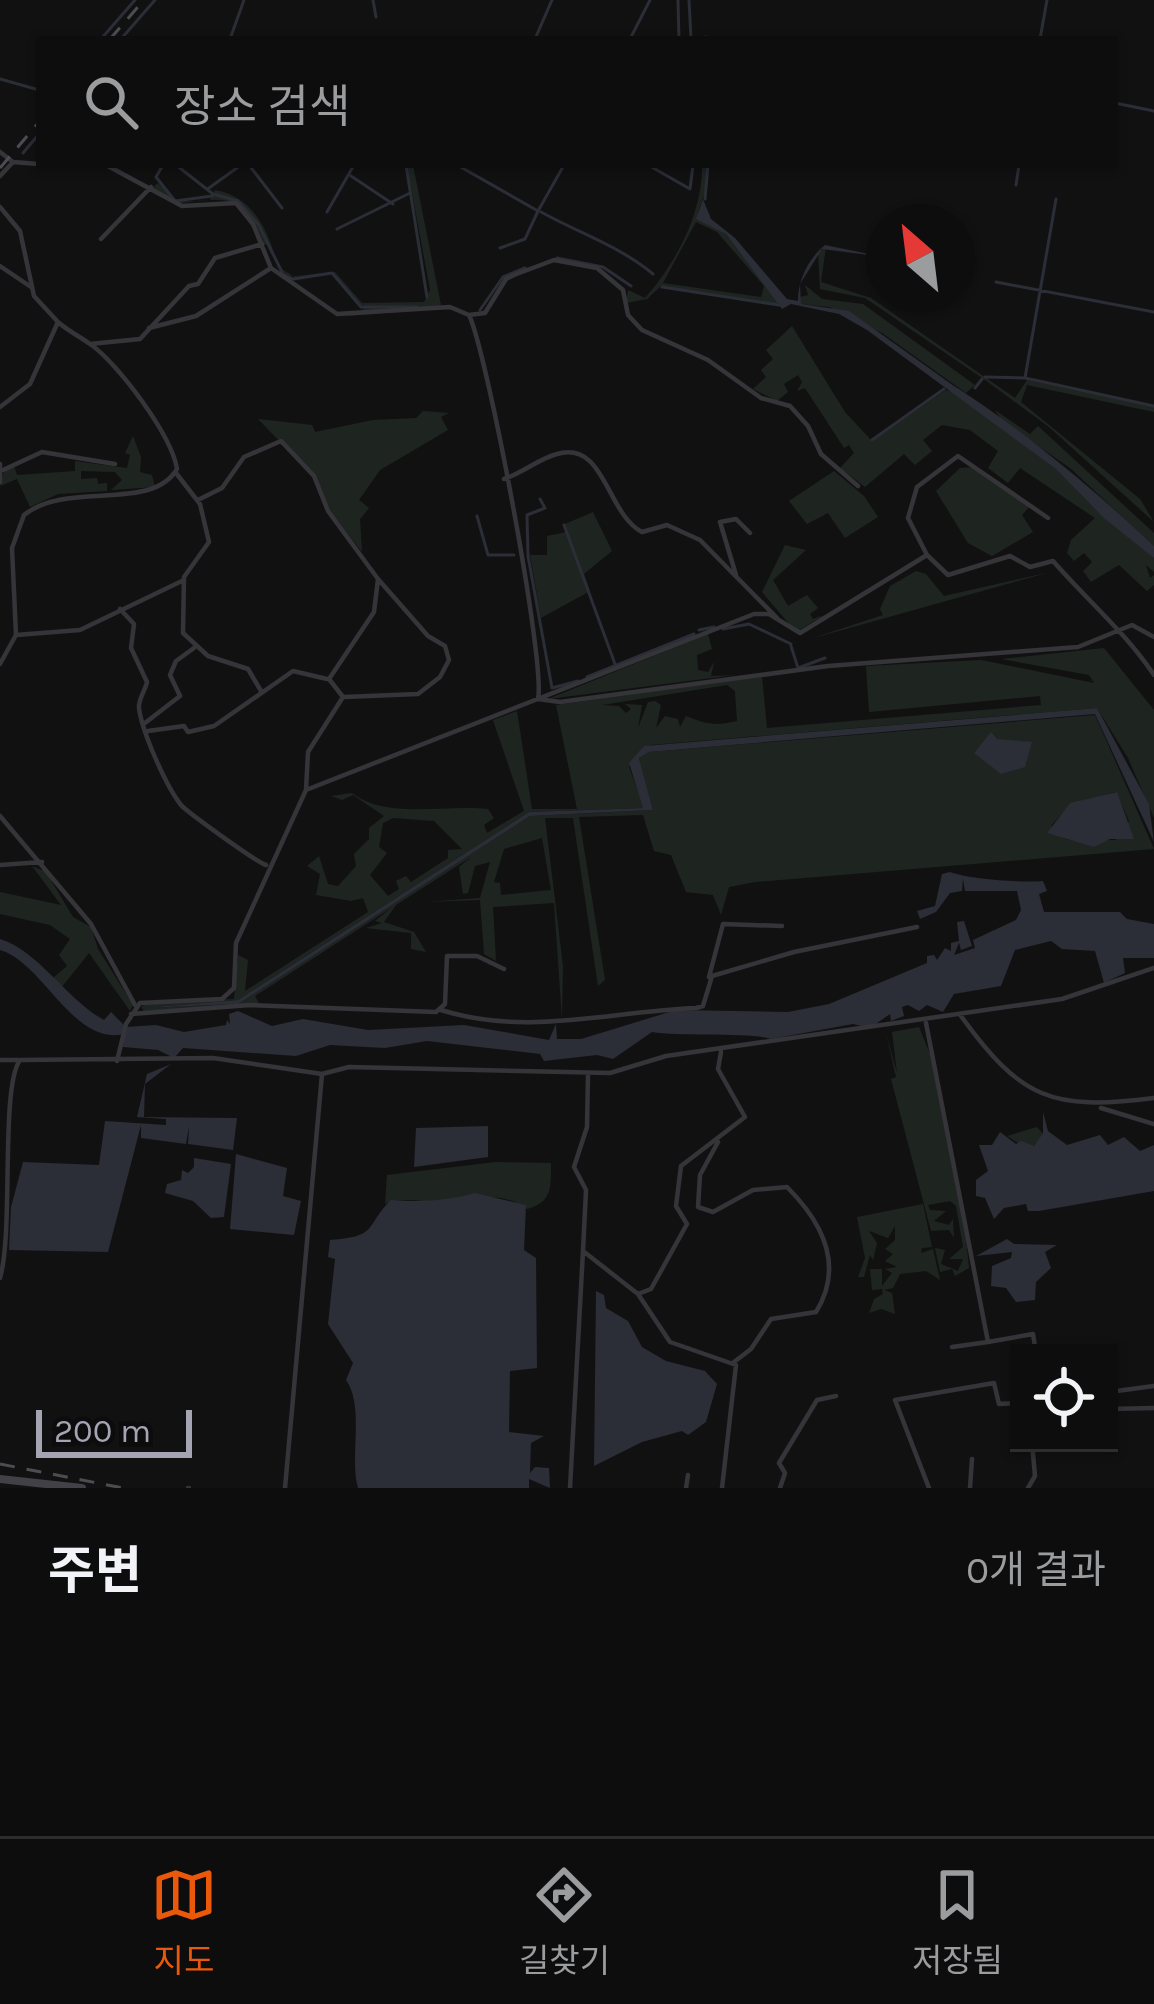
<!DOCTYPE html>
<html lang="ko">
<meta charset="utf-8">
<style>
:root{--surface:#0e0d0e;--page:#1c1b1c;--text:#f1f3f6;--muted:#9b9c9e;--line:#2e2d2e;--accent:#ea580c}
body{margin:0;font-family:Karla,"Noto Sans KR",sans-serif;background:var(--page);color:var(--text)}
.controls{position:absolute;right:36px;bottom:36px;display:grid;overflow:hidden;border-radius:0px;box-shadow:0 3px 9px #0004}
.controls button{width:108px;height:108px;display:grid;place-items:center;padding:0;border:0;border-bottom:3px solid var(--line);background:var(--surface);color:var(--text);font:60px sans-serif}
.compass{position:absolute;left:866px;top:204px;width:108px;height:108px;border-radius:50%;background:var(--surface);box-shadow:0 3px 9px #0004;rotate:332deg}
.scale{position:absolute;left:36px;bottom:30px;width:156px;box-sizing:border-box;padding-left:12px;border:6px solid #a4a4b2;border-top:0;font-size:33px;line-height:42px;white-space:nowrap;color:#a4a4b2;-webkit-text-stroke:9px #0d0c0d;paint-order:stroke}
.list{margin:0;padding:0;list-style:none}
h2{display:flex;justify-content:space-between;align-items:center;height:156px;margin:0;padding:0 48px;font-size:51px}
h2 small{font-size:39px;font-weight:400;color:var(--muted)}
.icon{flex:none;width:66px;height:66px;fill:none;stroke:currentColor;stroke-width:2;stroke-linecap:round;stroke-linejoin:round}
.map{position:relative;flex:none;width:1154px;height:1488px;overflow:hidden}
.search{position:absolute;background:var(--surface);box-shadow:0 3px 9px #0004;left:36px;right:36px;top:36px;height:132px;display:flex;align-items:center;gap:30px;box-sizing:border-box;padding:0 42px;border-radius:0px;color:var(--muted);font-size:45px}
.sheet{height:348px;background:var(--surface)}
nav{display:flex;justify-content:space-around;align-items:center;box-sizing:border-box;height:168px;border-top:3px solid var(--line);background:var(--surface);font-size:33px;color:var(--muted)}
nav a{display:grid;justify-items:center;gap:6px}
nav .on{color:var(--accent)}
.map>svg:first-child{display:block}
.green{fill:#1e2521;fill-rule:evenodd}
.water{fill:#2b2d37}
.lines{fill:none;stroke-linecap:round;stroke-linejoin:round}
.stream{stroke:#2b2d37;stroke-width:3}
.street{stroke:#353539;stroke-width:4.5}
.secondary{stroke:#414147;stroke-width:8}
.rail{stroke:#4c4c52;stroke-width:3;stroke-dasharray:15 12;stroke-linecap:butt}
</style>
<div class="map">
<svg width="1154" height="1488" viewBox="0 0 1154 1488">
<rect width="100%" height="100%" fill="#121112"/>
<path class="green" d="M407 165H413L441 305 435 309 348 316 368 307 356 303 332 273C291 273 285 290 269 243L264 245 236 203C202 192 189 214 152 188L158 183 180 203 210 200 215 190C255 197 269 233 278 267L295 277 335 272 362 303 424 302 430 290Z
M702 165H707L708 184 698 212 726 234 779 304 661 286 647 299 626 303 628 290 645 298C676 263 703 213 702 165ZM696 222 717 232 764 286 761 297 663 283Z
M826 247 821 282 871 298 1015 398 1027 380 1154 407V412L1027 385 1021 402 1140 499 1154 522 1049 427 985 380 865 298 820 289 818 253Z
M805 285 822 299 863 304 975 385 966 393 882 333 829 307 801 304 800 297 808 295Z
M792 326 845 412 872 441 946 390 954 392 1057 470 1154 558V572L1146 565 1150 578 1154 575V585L1147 591 1119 565 1091 582 1083 571 1092 562 1084 553 1074 561 1067 553 1071 540 1095 518 1020 468 1008 483 988 468 998 451 970 430 942 425 923 440 932 451 915 465 904 454 865 487 840 468 854 453 849 445 844 448 805 388 797 391 802 382 798 375 784 384 788 392 777 401 753 389 766 377 761 370 773 359 766 350Z
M995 410 1030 434 1038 426 1154 533V546L1070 468 1002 421Z
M423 411 449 413 441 417 448 430 380 470 359 500 369 508 360 519 362 552 329 510 318 481 258 419 312 425 315 432 373 420 416 418Z
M133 436 141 457 140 472 152 475 155 487 111 490 122 480 115 472 81 471V479L97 478 98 484 107 483V491L58 494 30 507 17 479 0 486 4 471 14 466 17 475 75 471V461L127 468 130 455 125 453Z
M976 467 1029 507 1022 515 1033 532 992 556 968 543 936 491 960 468Z
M834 471 864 496 878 517 845 538 828 513 807 524 789 501Z
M593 512 612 551 584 574 590 591 541 618 530 555H547V536L567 532 565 524Z
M785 545 806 550 773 580 788 606 807 595 818 608 810 614 813 619 824 615 796 632 762 592Z
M916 571 926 574 944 596 1050 572 810 639 883 615 880 609 890 586Z
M708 634 712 649 697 655 698 670 708 672 714 662 711 676 735 675 548 699Z
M1104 648 1154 710V818L1128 758 1097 708 650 745 629 767 644 808 529 812 238 1000 144 1008 238 1004 530 816 653 810 639 758 649 752 1095 715 1154 849 755 882 729 887 721 915 713 895 686 892 671 855 654 851 643 815 579 817 605 980 598 986 573 818H545L563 966 562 1019 554 903 493 907 496 961 484 954 480 900 425 902 480 898 490 862 475 866 468 893 463 894 459 867 471 857 396 905 384 922 414 932 426 952 411 949V933L366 928 382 923 375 921 391 908 255 996 259 1003 144 1011 141 1007 148 1002 234 999 238 955 248 960 245 991 368 912 363 898 351 901 316 895 320 874 307 866 319 856 328 884 338 886 356 866 354 854 369 839V828L384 816 353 795 342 800 331 796 352 793C387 820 445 804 488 809L494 818 484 825 487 833 524 811 493 720 517 711 532 809H577L556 705 762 676 767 728 1041 705 1040 696 869 712 866 666 981 660 1094 683 1089 675 1001 659ZM727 685 735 691 737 721C713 727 704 723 686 716L680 727 678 719 665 716 656 728 661 705 655 701 648 702 638 728 642 705 625 704 631 709 626 713 619 706 602 705ZM1116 792 1129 821 1116 840C1093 839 1064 849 1051 826L1070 804ZM393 818 434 821 462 849 448 850V858L411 882 406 876 396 881 399 889 388 896 370 875 387 853 379 847 383 823ZM542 838 551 890 501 895 500 883 494 882 504 849Z
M32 866 46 872 73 917 91 927 98 949 133 1005 130 1011 89 953 61 988 53 978 67 966 59 955 70 939 50 925 0 914V892L61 905Z
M919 1027 930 1054 966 1238 969 1268 955 1276 952 1269 940 1272 935 1248 945 1250 941 1264 958 1271 963 1259H949L963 1247 956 1206 950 1201 928 1205 930 1210 946 1211 934 1221 949 1225 953 1219 954 1238 949 1230 931 1231 891 1079 896 1077 886 1033 897 1073 892 1032Z
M1037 1127 1043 1134 1033 1147 1027 1144 1033 1171 1051 1153V1163L1033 1185 1024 1178 1022 1183 996 1181 1003 1149H1015L1018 1143 1007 1136Z
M496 1162 551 1163C551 1188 552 1202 527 1209 504 1192 479 1197 452 1201 428 1205 408 1195 385 1204L387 1175Z
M923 1204 932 1247 922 1248 921 1253 933 1249 940 1280 926 1271 900 1274 893 1288 884 1290 892 1293 895 1314 881 1309 869 1313 874 1299 883 1294 882 1289 872 1290 870 1269H882V1286L892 1273 885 1269 897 1267 885 1261 893 1254 885 1249 895 1240V1226L888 1238 869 1231 877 1243 873 1260 870 1255 864 1277H858L865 1258 857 1217Z"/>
<path class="water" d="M703 199 711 219 735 238 787 299 798 301C798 280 808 259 825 245L884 257 822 249 800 284 801 304 849 311 954 386C1016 425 1092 487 1154 546V558L1105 519 1057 470 867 330 839 314 791 304 782 309 726 234 696 219Z
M1097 708 1149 804 1154 842 1095 714 649 752 639 758 653 810 530 816 238 1004 143 1008 238 1000 529 812 643 808 629 763 644 746Z
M991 732 997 739 1032 742 1025 767 1001 774 974 753Z
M1117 792 1134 839H1110L1094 847 1047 833 1070 803Z
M950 872C968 879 1022 883 1043 881L1047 891 1039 894 1044 912H1120L1127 919 1154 924V958H1123L1125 973 1104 983 1095 951 1062 949 1051 941 1015 950 1001 986 954 994 943 1012 927 1005 919 1011 908 1005 902 1007 904 1016 891 1021 890 1014 870 1028 853 1024 771 1039C754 1032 678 1037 652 1032L613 1059 597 1055 544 1061 540 1054 427 1041 385 1048 330 1045 296 1056 183 1048 174 1058 158 1050 123 1047 124 1034C73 1046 43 962 0 950V939C39 951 67 1000 104 1020L111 1012 126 1027 156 1025 184 1032 226 1025 227 1020 230 1024 229 1014 238 1011 272 1026 303 1019 368 1030 464 1025 549 1040 556 1024 557 1039H581L676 1010 788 1012 829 1004 927 963V956L934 955 937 960 945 948 951 951V943L959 941 957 922 964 921 972 946 961 950 959 943 954 955 975 948 973 940 1016 920 1021 910 1017 891H965L963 879 962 891 950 893 936 912 920 919 917 911 935 906 942 874Z
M171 1064 145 1084 144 1117 237 1118 233 1150 188 1144 189 1126 186 1144 141 1138V1125L108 1252 9 1250 11 1207 23 1162 99 1165 105 1121 166 1125V1119L137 1117 147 1074Z
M1043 1112 1048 1131 1067 1145 1100 1135 1108 1145 1124 1137 1140 1151 1154 1145V1191L1039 1211H1028L1026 1204 1004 1208 994 1219 985 1198 976 1196V1180L988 1171 979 1145H992L1000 1132 1016 1144 1021 1141 1034 1146 1043 1133Z
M488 1126V1157L414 1167 416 1128Z
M236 1154 287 1168 283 1196 301 1201 294 1235 230 1229Z
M194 1158 231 1164 224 1217 211 1218 193 1201 165 1193 167 1184 181 1180 182 1170 188 1173 194 1167Z
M475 1193 526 1205 524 1250 536 1258 537 1368 510 1371 509 1432 544 1436 531 1443 530 1473 535 1467 549 1468 550 1488 529 1479V1488H358C349 1458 365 1407 346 1380L353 1363 328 1324 335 1259 328 1257 330 1240C380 1236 363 1228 391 1200 419 1202 447 1201 475 1193Z
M1007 1239 1014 1244 1057 1245 1045 1252 1051 1268 1036 1282 1035 1300 1016 1302 1006 1288 991 1286 992 1266 1011 1258 1012 1252 976 1256Z
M596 1291 604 1295 606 1308 628 1321 642 1347 666 1361 705 1371 717 1384 706 1422 688 1435 682 1431 642 1442 594 1466Z"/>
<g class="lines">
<path class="stream" d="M373 0 376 17
M678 0 679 39
M689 0 691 39
M705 37 719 39
M101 39 135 0
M121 39 155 0
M230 39 244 0
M535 39 552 0
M630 39 650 0
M1040 39 1047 0
M0 79 39 90
M1115 103 1154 111
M23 153 39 134
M163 165 156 177 175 201 212 196
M176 165 213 194 238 201 258 224 283 274 293 279 332 273 361 307H417
M249 165 282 208
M406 165 427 297
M457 165 538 211 564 165
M648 165 690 189 693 165
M351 176 393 204
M1016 185 1019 165
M209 188 241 165
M705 199 708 165
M327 212 354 165
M541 212C579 233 621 247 653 274
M337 229 410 193
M500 248 525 239 538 211
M557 258 603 267 631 286
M996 282 1154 312
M662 287 779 305
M480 310 503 277 525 268
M985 377 1025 378 1154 406
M1025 378 1056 199
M975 388 982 379
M872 440 944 389
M540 499 545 508 527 515 528 556 552 688 578 681
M477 516 488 555H514
M564 525 615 664
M723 629 749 624 791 644
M699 630 714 627
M791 646 798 668 825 658
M587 677 694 634"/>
<path class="street" d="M0 152 13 162 39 164
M106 165 182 206 236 203 253 224 271 268 337 314 450 307 469 315C487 352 546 663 538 699L560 702 828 666 1078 647 1132 625 1154 637
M0 176 13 162
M0 207 20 231 34 296 58 322 30 384 0 407
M101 239 151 187
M0 266 31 287
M469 315 485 313 506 279 514 275 554 260 597 268 623 290 628 315 642 330 708 360 761 398 790 406 808 426 821 454 858 486
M149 328 196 316 271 268
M90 344 140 339 189 286 198 284 215 258 262 244
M0 464V482
M3 470 42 452 115 464
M176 473 200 504 209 542 184 577 183 633 208 656 248 669 261 691
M504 479C523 473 538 459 557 454 605 440 606 513 642 532L667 525 700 540 777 618
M198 500 222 488 244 457 281 441 314 476 328 511 378 579 374 612 329 679 343 697 308 752 306 790
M1048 518 958 456 917 487 908 518 927 555 948 575 1010 556 1030 567 1053 561C1088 601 1125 632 1154 675
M736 575 720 522 736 519 750 533
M120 609 134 624 131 648 147 682C145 691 138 700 139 708 142 732 166 786 181 805 186 811 256 862 266 865
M16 635 12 548 24 515C68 480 151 513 177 469 172 436 118 363 90 344 79 336 68 331 58 322
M0 664 16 635 80 630 184 580
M344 697 418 694 440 677 449 660 445 646 428 636 378 579
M145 723 180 696 170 675 176 661 194 648
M148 731 184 726 188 732 214 726 293 671 327 679
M0 816 91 924 135 1005
M0 865 42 862
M709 977 723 924 782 926
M441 1010C526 1037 611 1011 696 1008L703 1006 712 976 794 952 917 927
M131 1014 250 1005 436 1012 445 1004 447 956H477L504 969
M961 1016C1021 1099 1052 1111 1154 1098
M926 1023 988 1342 1033 1334 1036 1353
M0 1060H18
M117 1061 126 1024 140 1003 222 999 234 988 236 943 306 790 754 614H769L800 633 927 555
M322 1074 349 1067 610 1073 666 1056 1062 999 1154 968
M588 1074 587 1127 574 1167 586 1190 583 1251 638 1294 670 1342 736 1365 722 1488
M1101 1108 1154 1124
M718 1142 700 1175 698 1207 713 1212 753 1190 787 1187C821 1221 845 1265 816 1312L771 1319 751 1349 734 1362
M0 1278C14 1230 0 1088 20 1060L213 1058 322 1074 285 1488
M638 1294 651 1289 687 1224 676 1206 681 1166 745 1117 718 1069 721 1052
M952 1347 988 1342
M1109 1392 1154 1386
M1109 1409 1154 1408
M188 1488H189
M570 1488 583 1251
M686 1488 688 1475
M780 1488 785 1473 779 1463 817 1400 836 1396
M929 1488 895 1400 994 1383 999 1404 1019 1403
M970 1488 972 1459
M1028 1488 1035 1476 1032 1443"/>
<path class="secondary" d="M0 1479 82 1488"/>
<path class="rail" d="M110 39 144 0
M0 168 39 122
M0 1464 123 1488"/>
</g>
</svg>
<div class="controls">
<button><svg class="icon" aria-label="locate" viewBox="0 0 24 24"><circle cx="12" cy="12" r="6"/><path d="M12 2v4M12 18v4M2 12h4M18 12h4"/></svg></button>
</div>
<svg class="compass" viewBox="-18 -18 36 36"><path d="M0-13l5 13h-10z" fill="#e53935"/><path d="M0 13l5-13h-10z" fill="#9b9c9e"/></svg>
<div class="scale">200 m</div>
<div class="search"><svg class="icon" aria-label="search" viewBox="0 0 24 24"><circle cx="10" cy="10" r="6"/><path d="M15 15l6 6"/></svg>장소 검색</div>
</div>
<section class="sheet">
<h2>주변<small>0개 결과</small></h2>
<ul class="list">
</ul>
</section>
<nav>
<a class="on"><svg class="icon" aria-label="map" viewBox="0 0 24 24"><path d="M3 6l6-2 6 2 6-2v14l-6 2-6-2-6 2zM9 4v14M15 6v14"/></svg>지도</a>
<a><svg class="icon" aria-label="directions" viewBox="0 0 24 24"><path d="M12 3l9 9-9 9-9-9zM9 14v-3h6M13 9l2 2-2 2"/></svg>길찾기</a>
<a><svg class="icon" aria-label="saved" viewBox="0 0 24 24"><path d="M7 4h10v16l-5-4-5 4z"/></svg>저장됨</a>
</nav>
